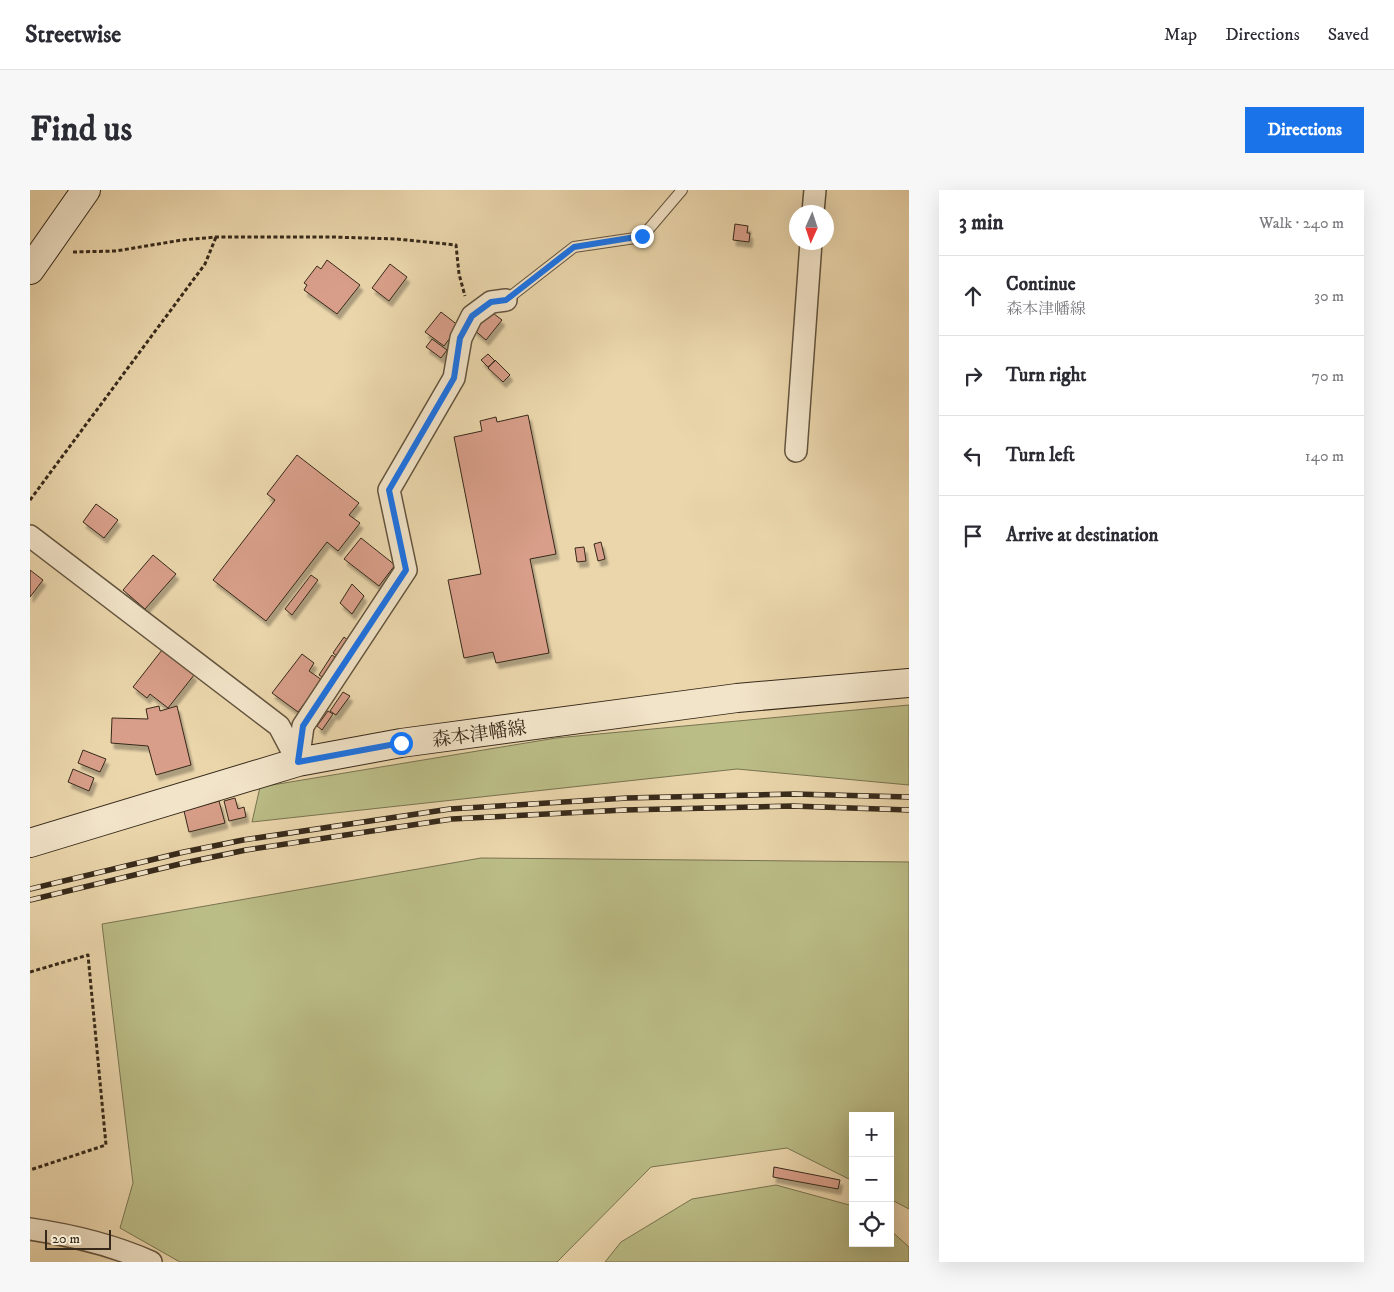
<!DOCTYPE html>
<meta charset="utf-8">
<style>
:root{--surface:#fff;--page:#f7f7f7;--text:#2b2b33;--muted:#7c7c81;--line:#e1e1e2;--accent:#1a73e8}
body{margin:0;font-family:"IM FELL DW Pica","Noto Serif JP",serif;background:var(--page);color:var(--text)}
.controls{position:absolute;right:15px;bottom:15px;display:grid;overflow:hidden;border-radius:0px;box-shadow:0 5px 20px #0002}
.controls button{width:45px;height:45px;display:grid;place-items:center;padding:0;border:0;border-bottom:1px solid var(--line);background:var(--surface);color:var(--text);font:25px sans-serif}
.compass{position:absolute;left:759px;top:15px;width:45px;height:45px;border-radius:50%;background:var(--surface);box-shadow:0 5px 20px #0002;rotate:183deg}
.scale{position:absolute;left:15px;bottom:12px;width:66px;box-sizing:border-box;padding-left:5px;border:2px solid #36291a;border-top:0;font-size:14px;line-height:18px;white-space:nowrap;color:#36291a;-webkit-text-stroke:4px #f2e4c9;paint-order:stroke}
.stop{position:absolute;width:15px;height:15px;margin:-11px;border:4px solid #1a73e8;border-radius:50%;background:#fff}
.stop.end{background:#1a73e8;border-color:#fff;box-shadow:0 1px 5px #0008}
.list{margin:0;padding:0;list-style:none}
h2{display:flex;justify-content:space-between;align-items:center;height:65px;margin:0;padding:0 20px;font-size:21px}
h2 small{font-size:16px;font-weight:400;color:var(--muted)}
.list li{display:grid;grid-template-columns:32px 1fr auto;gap:15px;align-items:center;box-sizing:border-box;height:80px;padding:0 20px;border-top:1px solid var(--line)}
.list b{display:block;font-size:19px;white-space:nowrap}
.list p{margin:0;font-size:16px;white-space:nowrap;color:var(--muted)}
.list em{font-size:16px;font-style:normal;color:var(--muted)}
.icon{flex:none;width:28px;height:28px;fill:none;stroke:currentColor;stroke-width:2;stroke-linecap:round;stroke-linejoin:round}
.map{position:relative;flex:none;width:879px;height:1072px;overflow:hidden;border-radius:0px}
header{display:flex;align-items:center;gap:30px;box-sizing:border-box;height:70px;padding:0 25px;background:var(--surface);border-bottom:1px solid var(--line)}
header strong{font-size:24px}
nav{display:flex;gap:28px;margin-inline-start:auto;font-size:18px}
.intro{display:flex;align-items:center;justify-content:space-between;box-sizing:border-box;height:120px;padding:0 30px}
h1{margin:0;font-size:35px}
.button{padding:12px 22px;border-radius:0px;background:var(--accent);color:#fff;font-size:18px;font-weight:700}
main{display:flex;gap:30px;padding:0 30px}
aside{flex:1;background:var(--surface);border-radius:0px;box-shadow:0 5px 20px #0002}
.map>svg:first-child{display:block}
.green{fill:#bbbd87;stroke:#787350}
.building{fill:#d89e89;stroke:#36291a;filter:url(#shadow)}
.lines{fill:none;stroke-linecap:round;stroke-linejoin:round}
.lane-casing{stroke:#63543e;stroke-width:12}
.street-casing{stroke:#63543e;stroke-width:24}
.secondary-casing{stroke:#36291a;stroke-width:30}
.path{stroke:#36291a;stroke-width:3;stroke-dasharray:4 2.5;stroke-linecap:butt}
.lane{stroke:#f2e4c9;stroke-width:10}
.street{stroke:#f2e4c9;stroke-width:21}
.secondary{stroke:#f2e4c9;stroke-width:28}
.rail-casing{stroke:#36291a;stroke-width:5.5}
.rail{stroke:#f2e4c9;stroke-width:4;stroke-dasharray:11;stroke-linecap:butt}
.route{stroke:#1a73e8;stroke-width:6}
.labels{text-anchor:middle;stroke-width:4;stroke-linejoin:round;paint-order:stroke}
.street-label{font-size:19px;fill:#36291a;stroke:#f2e4c9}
</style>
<header>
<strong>Streetwise</strong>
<nav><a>Map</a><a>Directions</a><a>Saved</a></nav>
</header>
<div class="intro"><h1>Find us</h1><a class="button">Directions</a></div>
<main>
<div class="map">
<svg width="879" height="1072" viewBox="0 0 879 1072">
<defs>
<filter id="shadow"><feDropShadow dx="3" dy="5.5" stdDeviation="1" flood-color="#0004"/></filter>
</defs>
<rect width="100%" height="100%" fill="#ebd6ac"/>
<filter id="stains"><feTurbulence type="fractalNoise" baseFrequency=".004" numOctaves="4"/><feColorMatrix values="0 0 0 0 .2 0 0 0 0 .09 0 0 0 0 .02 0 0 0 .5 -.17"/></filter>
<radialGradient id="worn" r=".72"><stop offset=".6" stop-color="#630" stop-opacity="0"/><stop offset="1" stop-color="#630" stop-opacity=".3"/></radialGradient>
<path class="green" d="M879 515V595L707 579 222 632 230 597 526 548Z
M451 668 879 672V1019L860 1009V926H823V991L757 958 621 977 527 1072H150L90 1038 103 993 72 734Z
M746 995 823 1016V1053H860V1040L879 1057V1072H575L591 1052 662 1009Z"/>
<path class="building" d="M705 34 718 36 717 43H720L719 52 703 50Z
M297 70 330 95 307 124 274 100 277 95 274 93 287 76 291 79Z
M360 74 377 87 359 111 342 98Z
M459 120 472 130 456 150 443 139Z
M411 122 429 136 414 156 395 142Z
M402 149 417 160 411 168 396 157Z
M458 164 465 171 458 177 451 170Z
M465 170 480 185 473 192 458 178Z
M498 225 526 364 500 369 519 463 466 473 463 462 434 468 418 390 451 384 424 247 452 241 450 231 466 227 467 232Z
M267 265 329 313 319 325 330 333 308 361 297 352 236 431 183 390 245 310 237 304Z
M66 314 88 330 74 348 53 332Z
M331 348 365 375 349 396 314 369Z
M571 352 575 369 568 371 564 354Z
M554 357 556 371 547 372 545 358Z
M123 365 146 384 115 419 93 400Z
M0 380 13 390 0 407Z
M281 385 288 390 262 425 255 419Z
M322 394 334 406 322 424 310 413Z
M314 447 319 451 308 467 303 463Z
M132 460 164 485 138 518 120 504 117 508 103 497Z
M272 464 284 473 279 481 292 490 268 522 242 503Z
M302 465 308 469 295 489 289 485Z
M313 502 320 506 306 525 300 521Z
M129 516 130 521 147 516 161 575 126 585 118 556 81 553 82 528 118 529 116 519Z
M298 521 303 524 292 540 287 536Z
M53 560 76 569 70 582 48 573Z
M43 579 64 588 59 601 38 592Z
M205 608 208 619 214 617 216 627 199 631 194 611Z
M189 611 195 633 159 642 154 621Z
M744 977 810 990 808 999 743 987Z"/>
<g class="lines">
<g class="lane-casing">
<path id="lane" d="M476 110 544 57 612 47 652 0"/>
</g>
<g class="street-casing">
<path id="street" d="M783 22 785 0
M766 261 781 52
M0 346 249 536 268 572
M268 572 273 536 376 380 359 300 424 188 431 148 442 126 461 112 476 110
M0 1039C41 1045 83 1055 121 1072"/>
</g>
<g class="secondary-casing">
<path id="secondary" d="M0 80 56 0
M0 653 268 572 371 553 707 508 879 493"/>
</g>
<path class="path" d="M43 62 86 61 152 50 186 47H302L367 49 426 55 429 84 435 106
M0 310 175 74 186 47
M0 782 58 765 76 955 0 980"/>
<use href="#lane" class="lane"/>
<use href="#street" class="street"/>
<use href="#secondary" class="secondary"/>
<g class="rail-casing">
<path id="rail" d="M0 699 154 662 213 650 420 619 597 608 764 604 879 607
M0 710 154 673 216 660 422 629 594 620 762 616 879 620"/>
</g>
<use href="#rail" class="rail"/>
</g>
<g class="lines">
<path class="route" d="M371 553 268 572 273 536 376 380 359 300 424 188 430 148 442 126 461 112 476 110 544 57 612 46"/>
</g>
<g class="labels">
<g class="street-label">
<text transform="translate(449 543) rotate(-8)" y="7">森本津幡線</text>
</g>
</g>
<rect width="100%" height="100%" filter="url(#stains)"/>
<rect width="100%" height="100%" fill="url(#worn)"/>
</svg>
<div class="controls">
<button>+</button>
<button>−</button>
<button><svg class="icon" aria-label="locate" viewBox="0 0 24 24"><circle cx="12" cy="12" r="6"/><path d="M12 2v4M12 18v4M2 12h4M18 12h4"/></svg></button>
</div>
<svg class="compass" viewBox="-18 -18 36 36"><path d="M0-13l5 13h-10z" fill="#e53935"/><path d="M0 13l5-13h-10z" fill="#7c7c81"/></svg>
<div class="scale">20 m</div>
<div class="stop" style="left:371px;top:553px"></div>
<div class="stop end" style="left:612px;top:46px"></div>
</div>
<aside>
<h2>3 min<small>Walk · 240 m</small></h2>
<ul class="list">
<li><svg class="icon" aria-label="ahead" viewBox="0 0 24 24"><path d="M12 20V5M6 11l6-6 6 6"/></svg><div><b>Continue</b><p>森本津幡線</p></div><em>30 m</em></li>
<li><svg class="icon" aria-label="right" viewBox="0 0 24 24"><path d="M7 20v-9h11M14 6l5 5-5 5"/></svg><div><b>Turn right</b></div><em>70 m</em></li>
<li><svg class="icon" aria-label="left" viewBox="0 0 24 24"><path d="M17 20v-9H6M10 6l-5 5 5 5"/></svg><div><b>Turn left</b></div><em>140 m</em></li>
<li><svg class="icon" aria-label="arrive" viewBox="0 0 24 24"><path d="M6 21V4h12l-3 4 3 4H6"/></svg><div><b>Arrive at destination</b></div></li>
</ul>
</aside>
</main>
